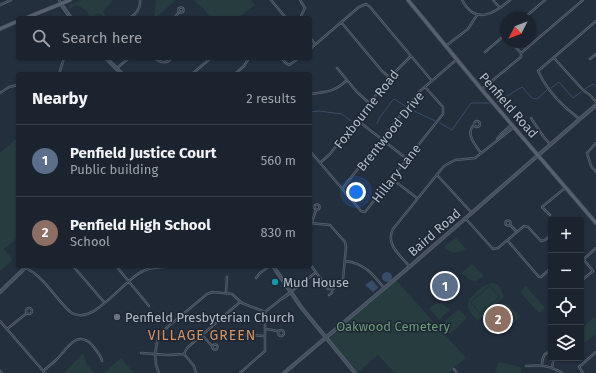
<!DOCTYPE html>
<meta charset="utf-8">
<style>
:root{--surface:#1b232e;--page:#282f3a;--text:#f1f3f6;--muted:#a0a4aa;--line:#39404a;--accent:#8ab4f8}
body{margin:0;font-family:"Fira Sans",sans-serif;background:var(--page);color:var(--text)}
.controls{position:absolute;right:12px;bottom:12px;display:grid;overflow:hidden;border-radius:4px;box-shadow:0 1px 3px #0004}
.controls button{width:36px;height:36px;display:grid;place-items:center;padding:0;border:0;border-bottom:1px solid var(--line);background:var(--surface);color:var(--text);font:20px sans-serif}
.compass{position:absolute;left:500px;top:12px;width:36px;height:36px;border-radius:50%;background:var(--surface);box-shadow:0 1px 3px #0004;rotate:228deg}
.you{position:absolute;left:356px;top:192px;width:14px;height:14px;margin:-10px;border:3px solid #fff;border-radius:50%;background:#1a73e8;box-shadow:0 0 0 6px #1a73e833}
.badge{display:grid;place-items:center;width:26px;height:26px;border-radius:50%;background:var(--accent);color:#fff;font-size:13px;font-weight:700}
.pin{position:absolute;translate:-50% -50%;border:2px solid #fff;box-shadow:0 1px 4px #0006}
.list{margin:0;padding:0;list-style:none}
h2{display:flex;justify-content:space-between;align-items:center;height:52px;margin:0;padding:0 16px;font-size:17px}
h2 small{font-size:13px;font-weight:400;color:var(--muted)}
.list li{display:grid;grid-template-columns:26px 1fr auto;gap:12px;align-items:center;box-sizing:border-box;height:72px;padding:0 16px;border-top:1px solid var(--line)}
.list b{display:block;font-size:15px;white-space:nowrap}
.list p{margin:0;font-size:13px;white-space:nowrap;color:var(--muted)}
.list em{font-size:13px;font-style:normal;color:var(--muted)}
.icon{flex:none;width:22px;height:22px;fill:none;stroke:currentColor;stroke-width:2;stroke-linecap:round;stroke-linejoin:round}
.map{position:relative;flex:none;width:596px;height:373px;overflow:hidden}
.search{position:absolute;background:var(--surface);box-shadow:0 1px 3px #0004;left:16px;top:16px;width:296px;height:44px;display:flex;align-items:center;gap:10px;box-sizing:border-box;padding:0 14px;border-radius:4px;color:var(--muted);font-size:15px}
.panel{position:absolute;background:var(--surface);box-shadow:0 1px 3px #0004;left:16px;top:72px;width:296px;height:196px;border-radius:4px}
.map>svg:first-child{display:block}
.green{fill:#263c3f;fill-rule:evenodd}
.water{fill:#394c67}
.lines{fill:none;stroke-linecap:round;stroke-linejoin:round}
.stream{stroke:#394c67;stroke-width:1}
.street-casing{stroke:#565f6c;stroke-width:2.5}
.secondary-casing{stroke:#565f6c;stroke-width:4}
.primary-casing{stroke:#414a57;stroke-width:4.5}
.street{stroke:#38414e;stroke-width:1}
.secondary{stroke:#465061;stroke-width:2.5}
.primary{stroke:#56606e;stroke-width:3}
.culture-dot{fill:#0f9aa8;stroke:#1d2633;stroke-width:1.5}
.worship-dot{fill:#6b7280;stroke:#1d2633;stroke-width:1.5}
.labels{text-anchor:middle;stroke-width:3;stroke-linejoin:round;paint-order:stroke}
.street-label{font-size:13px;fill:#b4bcc9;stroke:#1d2633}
.poi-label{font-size:13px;fill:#b4bcc9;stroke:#1d2633;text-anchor:start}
.park-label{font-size:13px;fill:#6b9a76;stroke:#1d2633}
.neighbourhood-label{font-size:14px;letter-spacing:1px;fill:#d59563;stroke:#1d2633}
</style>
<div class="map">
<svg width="596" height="373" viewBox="0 0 596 373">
<rect width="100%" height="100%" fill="#242f3e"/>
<path class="green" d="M81 0H113L112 2 103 11 106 18 98 13 92 18H89L90 17 87 11 77 5 69 9 68 7 69 5Z
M156 0H176L155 18H152L154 16Z
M193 0H251L255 5 238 18H211L201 6Z
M18 137V237L4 249 13 260 0 271V153Z
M455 238H456L466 249C458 254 451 254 444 247Z
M472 264 484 276 476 281 470 280 461 273Z
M396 280 466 358 448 373H395L378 355 357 373 328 339Z
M491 283C502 283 500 290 504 297L478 320C474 316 469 313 468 307 466 298 483 285 491 283ZM490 285 500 297 483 312 480 314 470 302Z
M490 286 499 297 480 313 471 302Z
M526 286 545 308 539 313 520 292Z
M437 303 443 304 450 310 439 320 429 308Z
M507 303 520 317 498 336 485 321Z
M459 309 467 318 450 334 441 324Z
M594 317 596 319V333L583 344 581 341V329Z
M83 353 86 363 94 373H64Z
M121 358 134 373H104Z
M499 362 520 367 522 370 521 373H495Z"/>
<path class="water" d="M382 277a5 5 0 1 1 10 0a5 5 0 1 1-10 0Z
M372 280 378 287 377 289 373 292 365 285Z"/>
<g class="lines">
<path class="stream" d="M551 88 559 82 573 98 581 92
M585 89 593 84 596 87
M497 102 522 87 532 98 537 99 547 90
M410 109 435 121
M310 112 319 111 342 114 351 121
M377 123 380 117 392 101 394 99 405 106
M440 123 452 130 471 103H489"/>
<g class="street-casing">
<path id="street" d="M59 0 61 3
M271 0 286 18
M300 0 305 8 300 18
M462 0C475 25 494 14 510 0
M493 0 500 8
M0 5 11 0
M178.5 10a2.5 2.5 0 1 1 5 0a2.5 2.5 0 1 1-5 0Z
M129 18C137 14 141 9 140 0
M174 18 180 11
M524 18 545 0
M341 22 382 71 389 77
M310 37 315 44
M511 42 521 53
M447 45 468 29 477 15
M310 49 359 7 366 4 370 7 432 81
M485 52 506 34
M154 58C161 63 166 64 172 58
M281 58 287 64 289 65 299 58
M554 58 583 90 590 95 596 102
M590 59 596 54
M117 68 129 58
M337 68 357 92 369 103
M59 74 64 58
M192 74 211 58
M235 74 244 66 249 58
M482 89 521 57V53L583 0
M0 93 9 87 18 85
M310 94C326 92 334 92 346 81
M531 118 543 136 550 144
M579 119C574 114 569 111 565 107 554 97 544 84 538 71L596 21
M357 120 407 159
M474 124a3 3 0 1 1 6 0a3 3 0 1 1-6 0Z
M474 125C465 133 475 145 481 153
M497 139 501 134 510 126
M596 143 587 153 591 166 596 172
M310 151 361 211 365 212 443 114V107L425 87
M320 163 330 154 390 77 411 56
M437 175 471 212
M392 179 417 198
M342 189 419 92 456 60
M314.5 207a2.5 2.5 0 1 1 5 0a2.5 2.5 0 1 1-5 0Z
M550 215 542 207 565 188
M466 219 493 249 498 248 524 226 528 227 541 241 545 240 551 235
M505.5 223a2.5 2.5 0 1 1 5 0a2.5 2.5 0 1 1-5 0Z
M312 222 316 210
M310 223 330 225 345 242 346 247 343 279 333 289H328L310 264
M510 225 516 231
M508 241 539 277H541L551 268
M581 256 593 271 581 281
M584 259 596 248
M345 261C364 263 373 274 384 288
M73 266 104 302
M116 266 149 306
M409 266C400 255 385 244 393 229L444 166 455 160 475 158 513 128
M26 268C40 275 49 288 59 300 63 304 67 310 72 313 94 326 124 279 143 271 153 266 171 267 182 266
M256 278 260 273 270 266
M226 292 227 277
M291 292 315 273
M329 295 332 293V290
M282 299 291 293
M26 311a3 3 0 1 1 6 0a3 3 0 1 1-6 0Z
M0 321 45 373
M7 329 27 313
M266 329 278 331
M278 333a3 3 0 1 1 6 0a3 3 0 1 1-6 0Z
M246.5 335a2.5 2.5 0 1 1 5 0a2.5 2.5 0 1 1-5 0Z
M202 335 212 346
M252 335 264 336
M212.5 347a2.5 2.5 0 1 1 5 0a2.5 2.5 0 1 1-5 0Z
M141 353 168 355 184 354
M542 365C542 359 543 352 551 352
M526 366C540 365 550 365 562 373
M552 367 554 358
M454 369 457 373
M0 371 2 373
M43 371C48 367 53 363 57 359 67 349 77 329 92 345 96 350 101 355 102 361
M159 373 156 365 155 354 158 337 164 330 207 294 213 292 232 294 242 303 265 312
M196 373 194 366 184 354 187 348 240 302
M240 373 265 351V312L290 292
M583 373 579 367 596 352"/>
</g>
<g class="secondary-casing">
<path id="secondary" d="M61 4 71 18
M106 58 122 74
M273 266 301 307 355 373
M0 292 27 266
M284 373 407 269 596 105"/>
</g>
<g class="primary-casing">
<path id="primary" d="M408 0 482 90 596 223
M26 18 70 0
M0 29 18 21"/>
</g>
<use href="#street" class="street"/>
<use href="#secondary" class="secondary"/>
<use href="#primary" class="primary"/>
</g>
<circle class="culture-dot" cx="275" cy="282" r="4"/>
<circle class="worship-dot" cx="117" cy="317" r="4"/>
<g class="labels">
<g class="street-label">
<text transform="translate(509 105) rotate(49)" y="5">Penfield Road</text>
<text transform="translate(366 109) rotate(-52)" y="5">Foxbourne Road</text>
<text transform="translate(390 131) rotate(-51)" y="5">Brentwood Drive</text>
<text transform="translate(396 173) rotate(-52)" y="5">Hillary Lane</text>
<text transform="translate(434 232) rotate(-41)" y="5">Baird Road</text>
</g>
<g class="poi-label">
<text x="283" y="287">Mud House</text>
<text x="125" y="322">Penfield Presbyterian Church</text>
</g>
<g class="park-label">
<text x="393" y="331">Oakwood Cemetery</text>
</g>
<g class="neighbourhood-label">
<text x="202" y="340">VILLAGE GREEN</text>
</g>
</g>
</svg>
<div class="controls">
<button>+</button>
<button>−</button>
<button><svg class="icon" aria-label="locate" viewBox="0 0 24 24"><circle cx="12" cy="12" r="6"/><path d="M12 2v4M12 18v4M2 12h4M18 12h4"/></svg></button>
<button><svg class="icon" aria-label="layers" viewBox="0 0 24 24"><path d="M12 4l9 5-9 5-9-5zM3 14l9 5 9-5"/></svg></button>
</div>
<svg class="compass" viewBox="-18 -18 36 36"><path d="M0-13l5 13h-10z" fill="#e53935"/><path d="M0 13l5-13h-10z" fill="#a0a4aa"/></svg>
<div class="you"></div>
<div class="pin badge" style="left:445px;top:286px;background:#5c6f8a">1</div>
<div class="pin badge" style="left:498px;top:319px;background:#8d6e63">2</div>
<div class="search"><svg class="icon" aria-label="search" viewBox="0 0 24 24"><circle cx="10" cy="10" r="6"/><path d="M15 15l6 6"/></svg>Search here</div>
<section class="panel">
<h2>Nearby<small>2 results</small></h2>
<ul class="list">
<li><span class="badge" style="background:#5c6f8a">1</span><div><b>Penfield Justice Court</b><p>Public building</p></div><em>560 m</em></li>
<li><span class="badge" style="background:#8d6e63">2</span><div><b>Penfield High School</b><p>School</p></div><em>830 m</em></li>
</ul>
</section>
</div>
